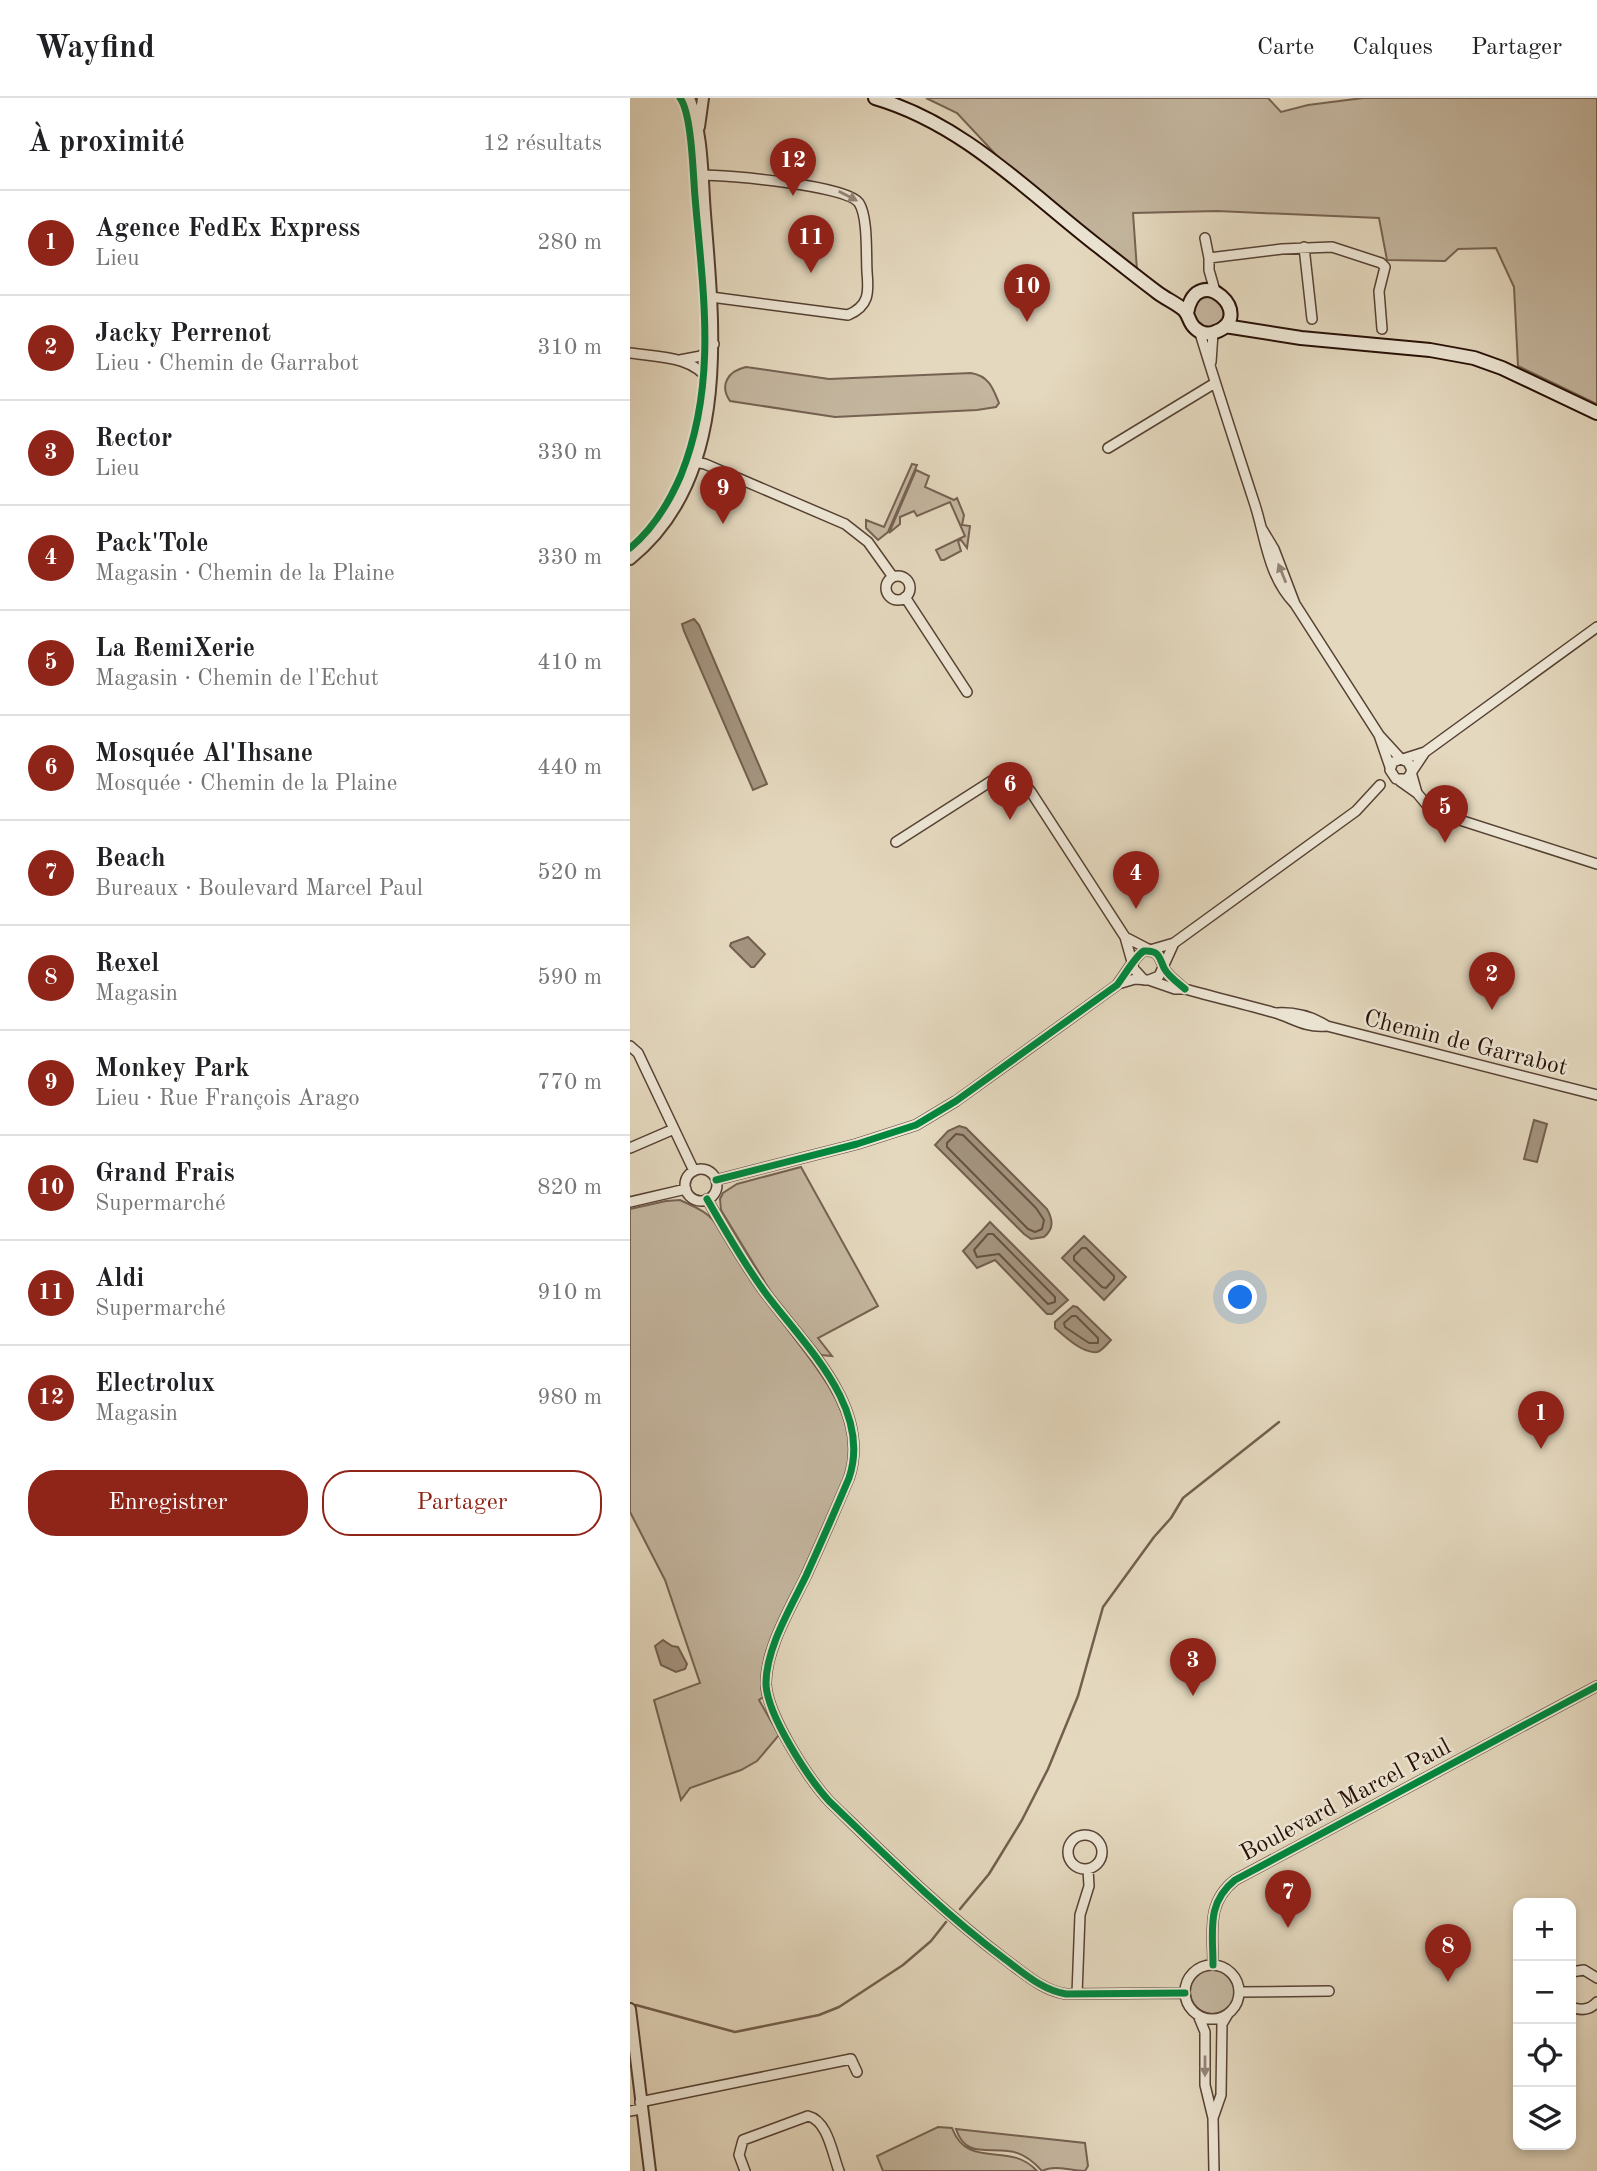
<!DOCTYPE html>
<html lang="fr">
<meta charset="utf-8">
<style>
:root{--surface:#fff;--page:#f6f6f6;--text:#202124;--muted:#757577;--line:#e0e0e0;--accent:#8f2418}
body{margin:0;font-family:"Old Standard TT",serif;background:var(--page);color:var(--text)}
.controls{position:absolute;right:21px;bottom:21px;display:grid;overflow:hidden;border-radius:14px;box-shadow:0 4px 10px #0003}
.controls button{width:63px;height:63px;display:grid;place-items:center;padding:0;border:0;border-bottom:2px solid var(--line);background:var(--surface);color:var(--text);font:35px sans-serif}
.you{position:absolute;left:611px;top:1200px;width:24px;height:24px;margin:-18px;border:5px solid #fff;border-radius:50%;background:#1a73e8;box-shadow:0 0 0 10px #1a73e833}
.badge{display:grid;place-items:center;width:46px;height:46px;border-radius:50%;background:var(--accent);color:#fff;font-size:23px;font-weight:700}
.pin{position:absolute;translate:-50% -58px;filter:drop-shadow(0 2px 4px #0008)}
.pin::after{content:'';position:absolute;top:37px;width:24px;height:21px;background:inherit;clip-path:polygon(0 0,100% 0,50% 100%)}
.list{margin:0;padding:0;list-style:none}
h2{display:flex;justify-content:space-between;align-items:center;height:91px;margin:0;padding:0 28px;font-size:30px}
h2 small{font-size:23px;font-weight:400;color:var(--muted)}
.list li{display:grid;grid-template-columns:46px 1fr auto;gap:21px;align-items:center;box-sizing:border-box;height:105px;padding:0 28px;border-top:2px solid var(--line)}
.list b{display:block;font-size:26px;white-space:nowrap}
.list p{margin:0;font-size:23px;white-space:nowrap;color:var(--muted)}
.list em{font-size:23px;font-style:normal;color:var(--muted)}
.actions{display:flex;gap:14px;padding:21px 28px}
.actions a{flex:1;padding:16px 0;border:2px solid var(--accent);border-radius:28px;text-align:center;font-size:24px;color:var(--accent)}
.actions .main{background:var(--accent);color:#fff}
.icon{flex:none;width:38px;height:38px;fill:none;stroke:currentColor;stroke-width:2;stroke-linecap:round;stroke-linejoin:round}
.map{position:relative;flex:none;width:967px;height:2073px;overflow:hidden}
header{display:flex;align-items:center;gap:42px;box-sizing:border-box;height:98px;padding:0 35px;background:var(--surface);border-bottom:2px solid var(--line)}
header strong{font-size:33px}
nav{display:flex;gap:38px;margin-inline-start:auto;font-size:24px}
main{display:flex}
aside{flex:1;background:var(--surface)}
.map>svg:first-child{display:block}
.green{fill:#c4b69f;stroke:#766252;stroke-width:2}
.water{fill:#a4947f;stroke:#725f4e;stroke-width:2}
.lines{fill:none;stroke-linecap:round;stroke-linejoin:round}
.shore{stroke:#665242;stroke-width:2}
.stream{stroke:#725f4e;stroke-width:2.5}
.minor-casing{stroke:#564133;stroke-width:12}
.tertiary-casing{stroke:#564133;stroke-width:14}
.secondary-casing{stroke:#270f05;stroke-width:16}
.minor{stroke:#ede6d5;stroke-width:9}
.tertiary{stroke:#ede6d5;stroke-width:10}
.secondary{stroke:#ede6d5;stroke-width:12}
.cycleway-casing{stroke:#ede6d5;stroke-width:11}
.cycleway{stroke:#00873e;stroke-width:7}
.oneway{fill:#948577}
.labels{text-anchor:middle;stroke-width:5;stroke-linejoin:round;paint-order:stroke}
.street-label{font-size:24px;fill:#270f05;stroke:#ede6d5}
</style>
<header>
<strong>Wayfind</strong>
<nav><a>Carte</a><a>Calques</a><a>Partager</a></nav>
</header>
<main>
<aside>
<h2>À proximité<small>12 résultats</small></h2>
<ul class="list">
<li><span class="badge">1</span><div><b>Agence FedEx Express</b><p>Lieu</p></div><em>280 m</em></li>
<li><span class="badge">2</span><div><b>Jacky Perrenot</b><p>Lieu · Chemin de Garrabot</p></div><em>310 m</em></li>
<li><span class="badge">3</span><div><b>Rector</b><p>Lieu</p></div><em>330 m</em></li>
<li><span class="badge">4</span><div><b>Pack'Tole</b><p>Magasin · Chemin de la Plaine</p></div><em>330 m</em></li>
<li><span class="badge">5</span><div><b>La RemiXerie</b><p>Magasin · Chemin de l'Echut</p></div><em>410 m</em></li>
<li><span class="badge">6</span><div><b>Mosquée Al'Ihsane</b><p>Mosquée · Chemin de la Plaine</p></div><em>440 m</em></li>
<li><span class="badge">7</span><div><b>Beach</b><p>Bureaux · Boulevard Marcel Paul</p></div><em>520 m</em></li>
<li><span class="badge">8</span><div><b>Rexel</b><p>Magasin</p></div><em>590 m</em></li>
<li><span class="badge">9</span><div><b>Monkey Park</b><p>Lieu · Rue François Arago</p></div><em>770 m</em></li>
<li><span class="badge">10</span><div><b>Grand Frais</b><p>Supermarché</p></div><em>820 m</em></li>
<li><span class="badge">11</span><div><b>Aldi</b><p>Supermarché</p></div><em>910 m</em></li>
<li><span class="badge">12</span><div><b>Electrolux</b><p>Magasin</p></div><em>980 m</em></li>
</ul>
<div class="actions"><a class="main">Enregistrer</a><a>Partager</a></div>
</aside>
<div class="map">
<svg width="967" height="2073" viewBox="0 0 967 2073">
<rect width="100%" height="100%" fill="#e4d8be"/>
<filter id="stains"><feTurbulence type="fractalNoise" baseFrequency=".00286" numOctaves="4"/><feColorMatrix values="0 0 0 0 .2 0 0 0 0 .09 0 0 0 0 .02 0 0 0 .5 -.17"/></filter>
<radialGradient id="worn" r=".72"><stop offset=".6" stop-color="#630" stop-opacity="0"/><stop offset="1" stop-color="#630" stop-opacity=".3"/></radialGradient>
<path class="green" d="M296 0H638L651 14 678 7 733 0H967V306L888 268 884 189 866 150 828 151 815 163 757 162 749 120 587 113 503 115 507 172 403 89 370 61 327 15Z
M564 214a15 15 0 1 1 30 0a15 15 0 1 1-30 0Z
M116 269 199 281 341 275C359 278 363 290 369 305L366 309 347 312 205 319 100 303C89 287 98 273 116 269Z
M282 366 287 367 258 434 248 442 236 430V422L254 429Z
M286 372 299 378 295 389 324 402 327 400 334 417 332 427 340 428 337 450 331 442 328 443 331 453 314 462H311L306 452 335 438 320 404 287 418 284 413 270 419V426L259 435Z
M171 1069 248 1208 188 1240 202 1258 191 1257 142 1196 91 1112 90 1101 93 1095 107 1086Z
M50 1102C60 1107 75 1112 82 1121 106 1146 122 1181 142 1210 171 1252 210 1289 220 1342 223 1358 217 1374 212 1389L136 1554 132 1577 133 1599 129 1602 149 1637 127 1663 111 1672 60 1690 51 1702 24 1602 70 1585 35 1482 0 1414V1111L36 1103Z
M560 1893a23 23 0 1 1 46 0a23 23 0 1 1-46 0Z
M308 2029 322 2030C338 2073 379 2042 407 2073H253L247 2058Z
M326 2031 455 2045 458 2068 455 2073C439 2073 426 2066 412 2073 403 2063 392 2054 378 2053 356 2050 335 2059 326 2031Z"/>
<path class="water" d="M64 521 69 527 137 686 123 692 54 533 52 526Z
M118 839 135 856 124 869H121L100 848 101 845Z
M904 1022 917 1026 907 1064 894 1061Z
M329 1028 336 1030 417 1111C423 1122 424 1131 414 1139L401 1141 394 1136 305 1047 318 1033Z
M360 1124 438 1202 422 1216H417L365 1162 347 1170 333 1153Z
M454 1138 496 1179 474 1202 432 1160Z
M443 1208 447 1209 481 1242C477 1246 472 1253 467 1254 453 1256 434 1238 425 1230V1224Z
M33 1542 42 1548 48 1549 57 1566 55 1571 46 1574 31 1567 25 1548Z"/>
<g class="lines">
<path class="shore" d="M326 1036 333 1037 406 1110 414 1122 412 1131 405 1134 398 1131 317 1049V1045Z
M358 1136H363L425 1199V1204L418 1206 369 1156 347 1159 344 1152Z
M452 1150H456L484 1178V1181L476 1190 472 1189 444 1162V1158Z
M442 1218H446L468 1240V1245H459L435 1229 434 1225Z"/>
<path class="stream" d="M330 1811 359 1776 392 1722 418 1671 448 1598 473 1509 524 1439 541 1420 553 1400 649 1324
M6 1907 105 1934 189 1917 209 1909 273 1867 301 1843 316 1824"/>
<g class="minor-casing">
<path id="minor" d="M71 77C96 77 217 87 229 105 238 119 236 156 237 174 239 195 239 208 218 217L81 199
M575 140 579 160
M674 149 682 221
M585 193 579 172V160L652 151 702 149 751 165 755 169 749 193 752 231
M569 232C587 291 606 349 625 407 636 442 638 478 665 506L644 451 632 431
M0 255C28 259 64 258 80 284
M50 262 71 258 84 246
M581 264 583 235
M478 350 585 285
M65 364 75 366 215 426 238 444 263 479
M256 490a12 12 0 1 1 24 0a12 12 0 1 1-24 0Z
M275 499 337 594
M665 506 749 637
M795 654 967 529
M773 661 795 654 777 681H766L760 672 763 664 771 661 778 664 782 672
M760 669 749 637 771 661
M770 683 787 695 781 674
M787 695 797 707 808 715 967 766
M266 744 366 680C382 675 392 681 401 694L495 839
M544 845 726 713 750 687
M519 882 545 891H555C584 899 613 906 642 914 662 919 673 930 696 928
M488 886 505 881 519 882 529 878 544 845 520 852 495 839 504 871 514 882
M647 915C666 914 681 918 697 928L967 997
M0 948 8 955 64 1073
M0 1050 44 1031
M55 1087a16 16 0 1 1 32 0a16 16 0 1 1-32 0Z
M86 1082 227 1046 286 1027 326 1003 487 887C494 878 506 857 514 853 529 852 529 859 534 870 538 878 548 885 555 891
M77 1101C95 1132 113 1164 134 1193 172 1245 243 1309 219 1380 205 1413 191 1445 176 1478 161 1509 135 1552 136 1587 138 1618 178 1680 199 1703 256 1758 312 1814 376 1862 395 1876 412 1892 436 1896L555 1895
M0 1104 56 1091
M438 1754a17 17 0 1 1 34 0a17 17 0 1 1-34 0Z
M583 1867C583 1833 576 1805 605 1782L967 1588
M555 1894a27 27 0 1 1 54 0a27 27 0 1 1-54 0Z
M941 1874 954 1872 967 1880
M609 1894 699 1893
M447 1896 450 1817 459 1788 458 1771
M941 1909C951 1913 960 1912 967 1904
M568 1917 575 1934V1987L583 2020 584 2073
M10 2004 221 1961 227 1974
M0 2013 11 2011
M583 2020 591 1997 592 1926 598 1916
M115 2073 109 2057 113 2042 178 2018C198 2023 202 2055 209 2073"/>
</g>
<g class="tertiary-casing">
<path id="tertiary" d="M69 29 73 0
M0 461C102 379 84 230 75 116 72 78 73 35 59 0
M0 1911 20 2073"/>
</g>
<g class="secondary-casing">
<path id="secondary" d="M245 0C334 26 398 94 469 149 488 164 508 180 528 195 536 201 546 205 554 212 559 217 559 225 565 230 570 235 578 237 585 234 629 219 567 160 557 215
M595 228 671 240 800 252 844 260 872 270 967 315"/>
</g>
<use href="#minor" class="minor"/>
<use href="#tertiary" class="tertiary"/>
<use href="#secondary" class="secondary"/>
<g class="cycleway-casing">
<path id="cycleway" d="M0 450C23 431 39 405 51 377 88 284 73 195 65 99 63 77 62 16 50 0
M86 1082 227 1046 286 1027 326 1003 487 887C494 878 506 857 514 853 529 852 529 859 534 870 538 878 548 885 555 891
M77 1101C95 1132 113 1164 134 1193 172 1245 243 1309 219 1380 205 1413 191 1445 176 1478 161 1509 135 1552 136 1587 138 1618 178 1680 199 1703 256 1758 312 1814 376 1862 395 1876 412 1892 436 1896L555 1895
M583 1867C583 1833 576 1805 605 1782L967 1588"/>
</g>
<use href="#cycleway" class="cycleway"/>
</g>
<defs><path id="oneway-solid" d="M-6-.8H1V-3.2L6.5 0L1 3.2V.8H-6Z" transform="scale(1.75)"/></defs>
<g class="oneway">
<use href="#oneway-solid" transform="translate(218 98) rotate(27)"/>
<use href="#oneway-solid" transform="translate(652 475) rotate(-112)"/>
<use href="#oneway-solid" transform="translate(575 1968) rotate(90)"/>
</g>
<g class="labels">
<g class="street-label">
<text transform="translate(836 944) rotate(14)" y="8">Chemin de Garrabot</text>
<text transform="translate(715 1701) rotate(-28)" y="8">Boulevard Marcel Paul</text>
</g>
</g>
<rect width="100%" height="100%" filter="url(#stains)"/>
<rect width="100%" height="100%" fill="url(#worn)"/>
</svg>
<div class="controls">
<button>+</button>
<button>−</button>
<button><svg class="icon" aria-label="locate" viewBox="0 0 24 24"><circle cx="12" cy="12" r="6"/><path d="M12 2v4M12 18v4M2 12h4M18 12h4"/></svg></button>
<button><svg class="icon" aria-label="layers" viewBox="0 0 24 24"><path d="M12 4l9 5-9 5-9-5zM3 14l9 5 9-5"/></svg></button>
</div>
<div class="you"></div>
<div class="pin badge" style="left:911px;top:1351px">1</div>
<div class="pin badge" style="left:862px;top:912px">2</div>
<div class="pin badge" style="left:563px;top:1598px">3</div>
<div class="pin badge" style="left:506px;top:811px">4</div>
<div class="pin badge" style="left:815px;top:745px">5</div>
<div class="pin badge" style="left:380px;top:722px">6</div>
<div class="pin badge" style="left:658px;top:1830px">7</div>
<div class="pin badge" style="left:818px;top:1884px">8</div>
<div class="pin badge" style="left:93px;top:426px">9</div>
<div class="pin badge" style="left:397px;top:224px">10</div>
<div class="pin badge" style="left:181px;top:175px">11</div>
<div class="pin badge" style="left:163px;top:98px">12</div>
</div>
</main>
